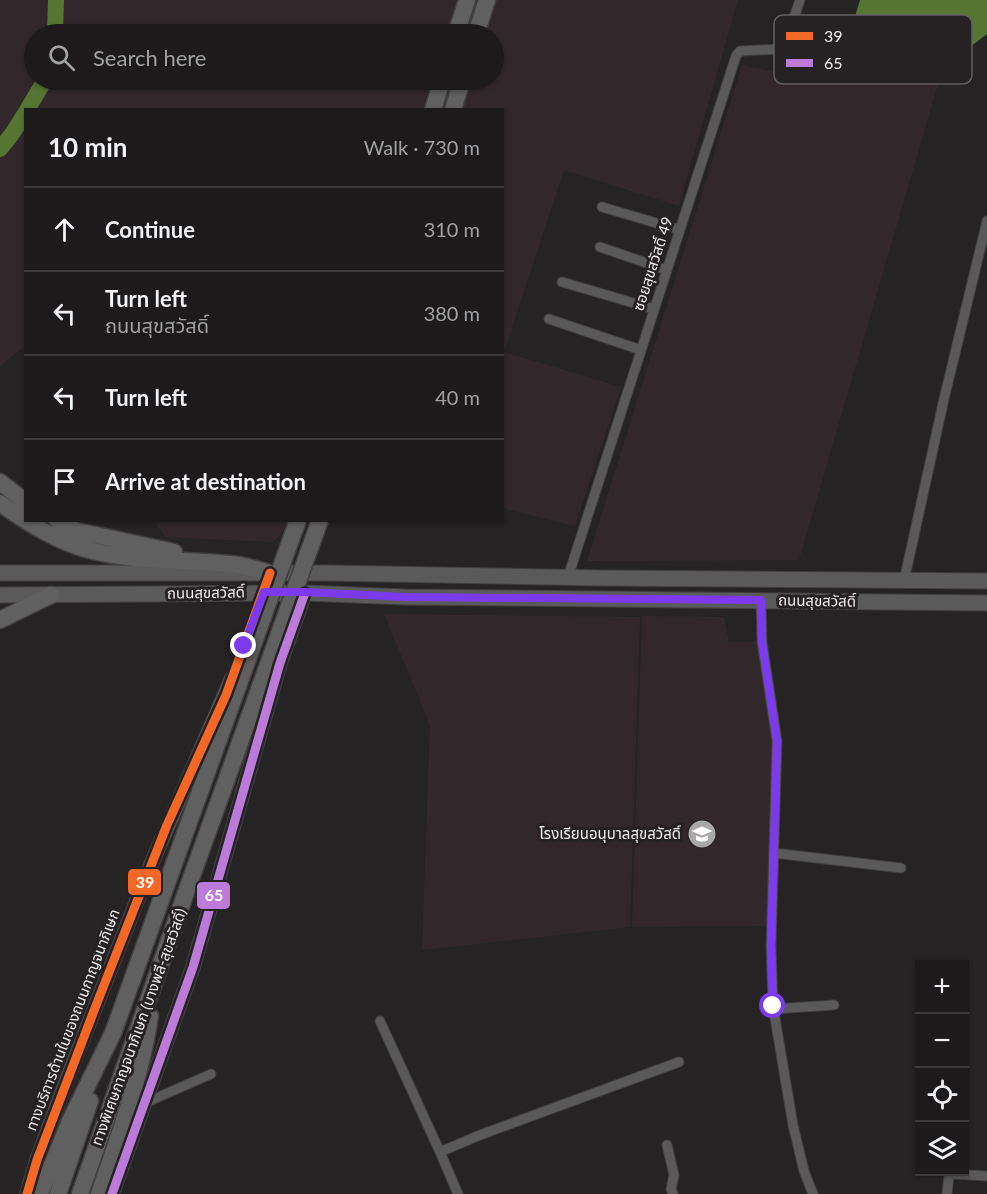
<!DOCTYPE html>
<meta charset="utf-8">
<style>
:root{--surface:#1c1a1b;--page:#292728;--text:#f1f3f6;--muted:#a0a1a3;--line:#3a383a}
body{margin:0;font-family:Lato,"Noto Sans Thai",sans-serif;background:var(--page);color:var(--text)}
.controls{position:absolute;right:18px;bottom:18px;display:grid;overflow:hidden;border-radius:0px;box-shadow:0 2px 4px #0004}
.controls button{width:54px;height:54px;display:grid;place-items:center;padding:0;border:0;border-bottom:2px solid var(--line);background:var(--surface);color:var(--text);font:30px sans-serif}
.stop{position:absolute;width:18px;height:18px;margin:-14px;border:4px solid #7c3aed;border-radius:50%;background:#fff}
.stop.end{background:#7c3aed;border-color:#fff;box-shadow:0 2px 6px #0008}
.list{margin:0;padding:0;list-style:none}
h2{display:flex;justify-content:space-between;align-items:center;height:78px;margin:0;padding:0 24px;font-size:26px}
h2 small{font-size:20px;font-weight:400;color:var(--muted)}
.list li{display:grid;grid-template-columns:39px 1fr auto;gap:18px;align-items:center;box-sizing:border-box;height:84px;padding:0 24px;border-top:2px solid var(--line)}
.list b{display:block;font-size:22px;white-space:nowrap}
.list p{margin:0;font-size:20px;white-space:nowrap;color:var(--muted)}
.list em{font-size:20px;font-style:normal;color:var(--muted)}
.icon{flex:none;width:33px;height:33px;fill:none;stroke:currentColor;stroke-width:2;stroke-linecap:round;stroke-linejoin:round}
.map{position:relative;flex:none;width:987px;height:1194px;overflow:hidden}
.search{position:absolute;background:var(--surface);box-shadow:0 2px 4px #0004;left:24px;top:24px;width:480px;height:66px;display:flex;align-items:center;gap:15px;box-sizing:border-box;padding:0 21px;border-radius:33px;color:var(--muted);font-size:22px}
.panel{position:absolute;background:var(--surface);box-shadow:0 2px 4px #0004;left:24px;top:108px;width:480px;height:414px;border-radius:0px}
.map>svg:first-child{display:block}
.built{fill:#32282c;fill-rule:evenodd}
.water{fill:#567533}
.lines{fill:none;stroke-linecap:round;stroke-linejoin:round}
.river{stroke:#567533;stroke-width:16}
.street-casing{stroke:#423f40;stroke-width:11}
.secondary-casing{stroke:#423f40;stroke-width:16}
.primary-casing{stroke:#423f40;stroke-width:17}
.highway-casing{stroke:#423f40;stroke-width:19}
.street{stroke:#5a595a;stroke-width:9}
.secondary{stroke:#5c5b5b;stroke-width:14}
.primary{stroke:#5b5a5b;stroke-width:15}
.highway{stroke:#616060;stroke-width:16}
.highway-bridge-casing{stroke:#423f40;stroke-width:19;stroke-linecap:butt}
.highway-bridge{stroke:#616060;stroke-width:16}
.bus-1-casing{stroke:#262223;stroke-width:14}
.bus-2-casing{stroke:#262223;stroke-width:14}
.bus-1{stroke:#f36827;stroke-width:9}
.bus-2{stroke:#bd7bd9;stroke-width:9}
.route{stroke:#7c3aed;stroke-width:8}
.labels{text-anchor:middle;stroke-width:6;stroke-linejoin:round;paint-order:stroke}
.street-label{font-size:15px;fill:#f1eeef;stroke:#262223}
.poi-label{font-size:15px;fill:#f1eeef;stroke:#262223;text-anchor:end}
.key{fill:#262223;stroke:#635f60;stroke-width:1.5}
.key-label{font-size:16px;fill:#f1eeef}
.line-badge{stroke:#262223;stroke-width:2}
.badge-label{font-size:16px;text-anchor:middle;font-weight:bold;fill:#fff}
</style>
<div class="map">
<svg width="987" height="1194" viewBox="0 0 987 1194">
<rect width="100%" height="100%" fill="#252324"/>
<path class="built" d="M0 0H738L679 206 564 170 504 352 621 387 575 526 503 508 502 110H26L25 346 0 366ZM34 34H494V80H34Z
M845 35 948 50 799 560 587 561 742 65 829 84Z
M155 521H295L272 542 165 537Z
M384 614 640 617 630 927 422 950 430 725Z
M642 616 724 617 729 642H758L773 741 767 926 632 927Z"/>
<path class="water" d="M860 0H987V34L970 47H954L958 34 854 20Z"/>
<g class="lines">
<path class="river" d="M55 34 56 0
M27 110 45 80
M0 149 12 134 26 112"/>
<g class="street-casing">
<path id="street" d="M602 207 680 230
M600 247 667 270
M562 282 654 309
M549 319 641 350
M568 577 736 56 740 51 780 49 784 47 800 0
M904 581 944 399 987 221
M761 600 762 642 777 741 771 946 773 1006 793 1125 804 1171 813 1194
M774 853 901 868
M773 1009 834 1005
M380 1021 440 1152 458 1194
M145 1103 211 1074
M667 1145 674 1175 671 1189 673 1194
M440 1152 480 1135 679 1062
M947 1194 949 1175 953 1174 987 1176"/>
</g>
<g class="secondary-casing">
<path id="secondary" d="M27 1194 37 1160 69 1074 153 860 232 678
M112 1194 193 967 280 663 305 593"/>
</g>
<g class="primary-casing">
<path id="primary" d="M0 573H327L602 578 987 581
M0 595 305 593 405 597 987 603"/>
</g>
<g class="highway-casing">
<path id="highway" d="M456 34 467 0
M476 34 487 0
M433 110 442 80
M453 110 462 80
M0 482 26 502
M0 503C28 523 59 543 93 551 138 562 184 559 230 564 244 565 257 569 270 573
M57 520 77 531 174 552
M0 620 51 595
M40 1194 70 1121 113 1033
M58 1194 90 1101
M80 1194 184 898
M99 1194C119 1135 141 1078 150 1016"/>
</g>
<use href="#street" class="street"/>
<use href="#secondary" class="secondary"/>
<use href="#primary" class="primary"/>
<use href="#highway" class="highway"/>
<g class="highway-bridge-casing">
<path id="highway-bridge" d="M184 898 320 520
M113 1033 298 520"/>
</g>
<use href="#highway-bridge" class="highway-bridge"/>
<g class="bus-1-casing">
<path id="bus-1" d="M27 1194 37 1160 95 1008 167 825 226 695 270 573"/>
</g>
<g class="bus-2-casing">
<path id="bus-2" d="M112 1194 193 967 280 663 305 593"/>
</g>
<use href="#bus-1" class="bus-1"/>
<use href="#bus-2" class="bus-2"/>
</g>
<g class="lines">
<path class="route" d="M244 646 264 592H305L405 597 761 600 762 642 777 741 771 946 773 1006"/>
</g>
<defs>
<g id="school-disc" transform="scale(1.5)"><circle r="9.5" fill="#aaa7a8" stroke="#262223"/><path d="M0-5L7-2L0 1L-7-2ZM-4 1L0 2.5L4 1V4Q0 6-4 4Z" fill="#fff"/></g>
</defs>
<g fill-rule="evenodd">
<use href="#school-disc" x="702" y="834"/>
</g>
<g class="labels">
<g class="street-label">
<text transform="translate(653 264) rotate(-72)" y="5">ซอยสุขสวัสดิ์ 49</text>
<text transform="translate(206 593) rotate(-1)" y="5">ถนนสุขสวัสดิ์</text>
<text transform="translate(817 601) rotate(1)" y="5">ถนนสุขสวัสดิ์</text>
<text transform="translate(73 1020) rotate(-69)" y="5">ทางบริการด้านในของถนนกาญจนาภิเษก</text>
<text transform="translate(139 1027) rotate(-70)" y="5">ทางพิเศษกาญจนาภิเษก (บางพลี-สุขสวัสดิ์)</text>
</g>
<g class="poi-label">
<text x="681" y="839">โรงเรียนอนุบาลสุขสวัสดิ์</text>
</g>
</g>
<rect x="774" y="15" width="198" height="69" rx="9" class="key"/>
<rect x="786" y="32" width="27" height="8" fill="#f36827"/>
<rect x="786" y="59" width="27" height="8" fill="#bd7bd9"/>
<g class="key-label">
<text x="824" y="42">39</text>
<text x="824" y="69">65</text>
</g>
<g class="line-badge">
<rect x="127" y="868" width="35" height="28" rx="6" fill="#f36827"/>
<rect x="196" y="881" width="35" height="29" rx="6" fill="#bd7bd9"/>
</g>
<g class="badge-label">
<text x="145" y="888">39</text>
<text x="214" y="901">65</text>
</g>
</svg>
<div class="controls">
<button>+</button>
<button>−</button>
<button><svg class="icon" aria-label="locate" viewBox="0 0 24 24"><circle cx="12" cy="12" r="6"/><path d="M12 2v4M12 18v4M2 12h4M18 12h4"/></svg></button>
<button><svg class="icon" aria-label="layers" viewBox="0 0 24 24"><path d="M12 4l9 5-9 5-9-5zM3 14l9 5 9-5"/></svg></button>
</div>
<div class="stop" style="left:773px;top:1006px"></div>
<div class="stop end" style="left:244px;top:646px"></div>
<div class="search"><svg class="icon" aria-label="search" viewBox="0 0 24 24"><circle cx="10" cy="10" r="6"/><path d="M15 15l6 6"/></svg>Search here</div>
<section class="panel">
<h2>10 min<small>Walk · 730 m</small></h2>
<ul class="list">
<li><svg class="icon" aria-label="ahead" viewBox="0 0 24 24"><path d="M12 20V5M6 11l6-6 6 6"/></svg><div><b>Continue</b></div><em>310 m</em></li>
<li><svg class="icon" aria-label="left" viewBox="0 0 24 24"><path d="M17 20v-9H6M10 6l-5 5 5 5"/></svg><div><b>Turn left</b><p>ถนนสุขสวัสดิ์</p></div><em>380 m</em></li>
<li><svg class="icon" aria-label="left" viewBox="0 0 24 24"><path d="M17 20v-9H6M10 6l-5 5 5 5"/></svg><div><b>Turn left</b></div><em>40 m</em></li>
<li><svg class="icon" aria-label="arrive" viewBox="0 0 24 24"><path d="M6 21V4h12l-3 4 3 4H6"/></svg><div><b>Arrive at destination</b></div></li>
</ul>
</section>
</div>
